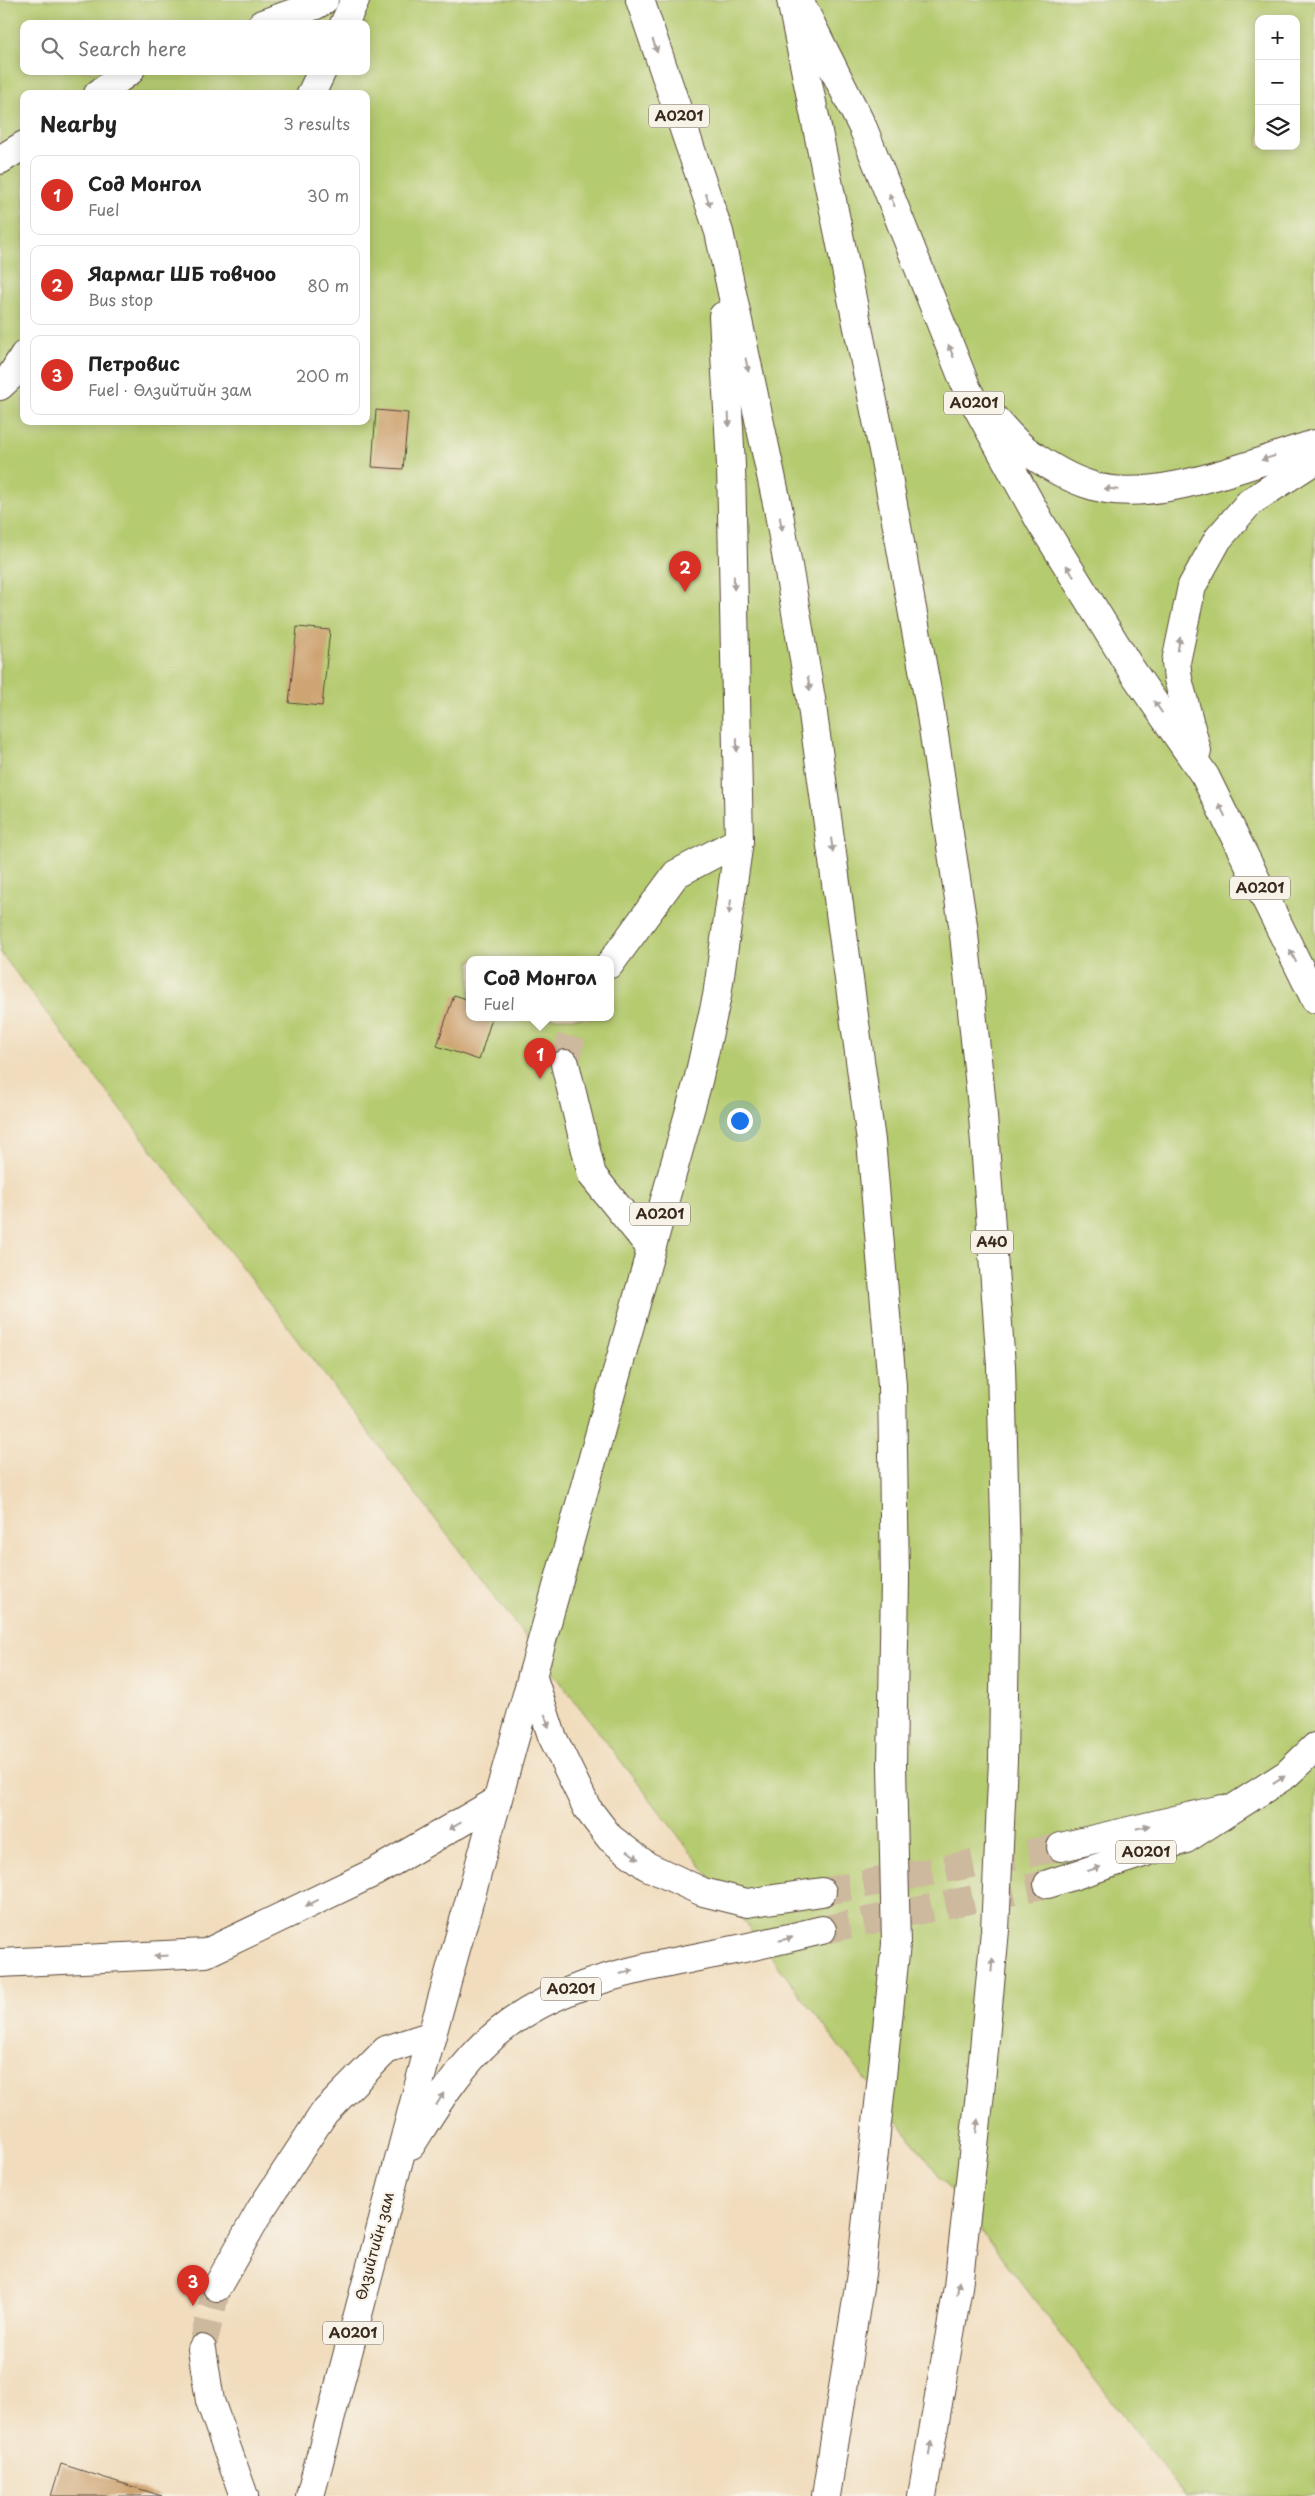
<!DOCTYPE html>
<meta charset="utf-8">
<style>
:root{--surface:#fff;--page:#f2f2f2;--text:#222;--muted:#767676;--line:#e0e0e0;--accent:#d93025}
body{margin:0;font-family:"Playpen Sans",sans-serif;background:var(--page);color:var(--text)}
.controls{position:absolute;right:15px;top:15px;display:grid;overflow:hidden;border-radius:10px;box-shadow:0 2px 12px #0003}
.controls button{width:45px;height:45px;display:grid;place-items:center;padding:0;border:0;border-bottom:1px solid var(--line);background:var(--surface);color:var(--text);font:25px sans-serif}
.you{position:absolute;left:739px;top:1120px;width:18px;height:18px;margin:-12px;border:4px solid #fff;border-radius:50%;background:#1a73e8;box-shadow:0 0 0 8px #1a73e833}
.badge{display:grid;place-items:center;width:32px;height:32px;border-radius:50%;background:var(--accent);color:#fff;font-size:16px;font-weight:700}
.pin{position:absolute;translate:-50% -41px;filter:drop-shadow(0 1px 2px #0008)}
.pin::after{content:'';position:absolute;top:26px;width:18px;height:15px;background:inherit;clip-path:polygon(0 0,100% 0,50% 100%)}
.popup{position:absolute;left:466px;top:956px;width:148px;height:65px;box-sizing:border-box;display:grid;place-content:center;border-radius:10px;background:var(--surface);filter:drop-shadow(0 1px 4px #0005);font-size:16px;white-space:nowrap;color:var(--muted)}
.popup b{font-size:19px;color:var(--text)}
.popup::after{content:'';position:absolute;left:50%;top:100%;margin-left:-10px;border:10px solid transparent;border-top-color:var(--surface)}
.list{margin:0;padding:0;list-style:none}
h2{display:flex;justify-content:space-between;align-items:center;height:65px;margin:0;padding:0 20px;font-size:21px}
h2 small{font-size:16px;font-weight:400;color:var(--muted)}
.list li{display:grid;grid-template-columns:32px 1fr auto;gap:15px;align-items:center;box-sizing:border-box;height:80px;margin:0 10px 10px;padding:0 10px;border:1px solid var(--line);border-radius:10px}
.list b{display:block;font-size:19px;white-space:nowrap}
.list p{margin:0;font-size:16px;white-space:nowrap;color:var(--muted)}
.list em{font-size:16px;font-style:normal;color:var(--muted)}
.icon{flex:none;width:28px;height:28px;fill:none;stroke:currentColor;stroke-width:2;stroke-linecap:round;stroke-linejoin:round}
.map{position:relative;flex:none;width:1315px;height:2496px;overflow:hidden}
.search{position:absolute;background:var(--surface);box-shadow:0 2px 12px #0003;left:20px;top:20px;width:350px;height:55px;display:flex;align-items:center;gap:12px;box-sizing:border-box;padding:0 18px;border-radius:10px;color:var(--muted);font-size:19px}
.panel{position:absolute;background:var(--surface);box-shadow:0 2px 12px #0003;left:20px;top:90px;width:350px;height:335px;border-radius:10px}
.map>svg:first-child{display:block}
.green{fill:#b5cb70;stroke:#787a47;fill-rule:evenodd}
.building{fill:#cfa473}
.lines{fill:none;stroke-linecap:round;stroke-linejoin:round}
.minor-tunnel{stroke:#cdb99e;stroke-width:28;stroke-dasharray:28 14;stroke-linecap:butt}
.highway-tunnel{stroke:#cdb99e;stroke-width:28;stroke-dasharray:28 14;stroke-linecap:butt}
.minor-casing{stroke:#564536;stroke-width:30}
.highway-casing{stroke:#564536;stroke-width:30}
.minor{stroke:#fff;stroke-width:28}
.highway{stroke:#fff;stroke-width:28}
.oneway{fill:#a79f9a}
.labels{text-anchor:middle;stroke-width:4.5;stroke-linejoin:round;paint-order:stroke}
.shield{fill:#f7f3e8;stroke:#73665b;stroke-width:1}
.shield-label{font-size:14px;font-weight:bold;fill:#3b2a1e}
.street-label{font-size:15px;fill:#3b2a1e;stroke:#f7f3e8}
</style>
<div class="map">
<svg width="1315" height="2496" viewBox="0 0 1315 2496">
<rect width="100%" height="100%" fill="#f7f3e8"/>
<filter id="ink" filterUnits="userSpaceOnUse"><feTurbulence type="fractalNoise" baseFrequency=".02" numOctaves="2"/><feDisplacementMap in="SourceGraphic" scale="10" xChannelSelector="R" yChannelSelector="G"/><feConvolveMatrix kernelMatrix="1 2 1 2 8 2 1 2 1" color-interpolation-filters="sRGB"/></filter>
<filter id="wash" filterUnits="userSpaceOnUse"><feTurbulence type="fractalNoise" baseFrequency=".0096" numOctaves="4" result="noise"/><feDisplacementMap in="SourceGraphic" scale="20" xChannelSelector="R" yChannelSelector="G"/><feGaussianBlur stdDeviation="1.12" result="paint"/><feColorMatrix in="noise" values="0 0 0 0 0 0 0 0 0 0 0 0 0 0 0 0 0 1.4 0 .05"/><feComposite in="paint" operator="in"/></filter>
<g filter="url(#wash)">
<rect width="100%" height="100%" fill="#f1ddbe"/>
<path class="green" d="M0 0H1315V2496H1185L0 952ZM1259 19H1296V146H1259ZM24 24H366V71H24ZM24 94H366V421H24ZM470 960H610V1018H470Z"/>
<g id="blocks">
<path class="building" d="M376 410 408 413 403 469 372 467Z
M297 627 330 630 322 706 289 703Z
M454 995 470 1000V1018H492L479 1060 437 1046Z
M61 2464 162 2496H51Z"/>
</g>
</g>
<g filter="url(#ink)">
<use href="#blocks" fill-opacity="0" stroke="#564536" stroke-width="1"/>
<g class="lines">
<path class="minor-tunnel" d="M565 1064 576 1018
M202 2349 217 2287"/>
<path class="highway-tunnel" d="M822 1892 1061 1847
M822 1930 1048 1884"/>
<g class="minor-casing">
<path id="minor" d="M262 24 316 5 324 0
M344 24 355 0
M98 94 130 71
M311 94 322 71
M0 160 24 145
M0 386 11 376 24 355
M610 964 676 874 739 841
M565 1064 592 1175 650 1247
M0 1963 206 1953 375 1872 497 1801
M217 2287 261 2209 324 2113 386 2050 432 2035
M202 2349 210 2401 244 2496"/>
</g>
<g class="highway-casing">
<path id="highway" d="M640 0 719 232 778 508 811 699 871 1141 892 1385 895 1579 892 1766 896 1944 861 2274 826 2496
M791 0 884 455 929 702 963 925 983 1116 1001 1366 1006 1561 1003 1760 995 1930 980 2093 958 2287 922 2496
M802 6 863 128 967 389 1041 523 1131 669 1205 776 1315 999
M992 416C1003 427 1014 442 1027 451 1045 464 1066 477 1087 484 1150 508 1253 462 1315 444
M1197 751 1178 679 1176 662 1192 586 1218 539 1250 502 1315 460
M532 1675 552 1736 587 1808 610 1838 647 1866 703 1892 747 1903 822 1892
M1061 1847 1222 1809
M1048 1884 1186 1839 1287 1774 1315 1747
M411 2145C432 2112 452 2078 479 2050 541 1985 631 1970 714 1954 750 1947 786 1939 822 1930
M310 2496 432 2035 698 1081 717 996 739 841 731 466 723 316"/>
</g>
<use href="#minor" class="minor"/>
<use href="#highway" class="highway"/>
</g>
<defs><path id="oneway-solid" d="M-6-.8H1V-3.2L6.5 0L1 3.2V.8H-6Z" transform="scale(1.25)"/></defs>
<g class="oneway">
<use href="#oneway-solid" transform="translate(655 46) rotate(71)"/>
<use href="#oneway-solid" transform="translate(708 200) rotate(71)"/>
<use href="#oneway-solid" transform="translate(892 200) rotate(-112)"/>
<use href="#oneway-solid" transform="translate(951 351) rotate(-112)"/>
<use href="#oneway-solid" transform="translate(747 365) rotate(78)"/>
<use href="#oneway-solid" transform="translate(729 420) rotate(87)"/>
<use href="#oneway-solid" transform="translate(1268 458) rotate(163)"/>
<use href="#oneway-solid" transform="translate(1111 489) rotate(-174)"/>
<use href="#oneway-solid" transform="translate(781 524) rotate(80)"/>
<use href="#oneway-solid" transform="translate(1070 571) rotate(-122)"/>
<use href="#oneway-solid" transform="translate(734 583) rotate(89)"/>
<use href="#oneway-solid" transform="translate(1179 644) rotate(-79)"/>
<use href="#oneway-solid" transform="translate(809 684) rotate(80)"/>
<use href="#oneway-solid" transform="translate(1158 707) rotate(-125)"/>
<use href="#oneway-solid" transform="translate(737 745) rotate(89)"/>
<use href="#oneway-solid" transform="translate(1222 810) rotate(-116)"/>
<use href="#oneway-solid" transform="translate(832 845) rotate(82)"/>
<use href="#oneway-solid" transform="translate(730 907) rotate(98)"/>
<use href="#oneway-solid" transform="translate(1293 956) rotate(-116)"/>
<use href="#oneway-solid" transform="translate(547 1721) rotate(72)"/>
<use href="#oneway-solid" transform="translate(1279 1780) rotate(-33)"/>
<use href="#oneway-solid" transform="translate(455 1826) rotate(150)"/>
<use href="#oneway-solid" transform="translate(1143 1827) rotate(-14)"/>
<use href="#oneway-solid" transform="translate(633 1855) rotate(37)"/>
<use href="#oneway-solid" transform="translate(1094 1869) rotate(-18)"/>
<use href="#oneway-solid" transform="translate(312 1903) rotate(154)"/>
<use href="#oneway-solid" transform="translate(786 1939) rotate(-14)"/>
<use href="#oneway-solid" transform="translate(161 1956) rotate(176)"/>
<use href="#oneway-solid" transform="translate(992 1965) rotate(-85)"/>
<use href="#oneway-solid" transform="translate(627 1972) rotate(-15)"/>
<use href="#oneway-solid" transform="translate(440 2099) rotate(-58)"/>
<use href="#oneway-solid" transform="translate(977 2126) rotate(-83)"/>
<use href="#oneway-solid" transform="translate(958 2288) rotate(-82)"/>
<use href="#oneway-solid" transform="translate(930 2448) rotate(-80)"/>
</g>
</g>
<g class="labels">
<g class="shield">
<rect x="649" y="104.5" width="60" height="23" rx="4"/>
<rect x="944" y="391.5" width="60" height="23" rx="4"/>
<rect x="1230" y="876.5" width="60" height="23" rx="4"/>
<rect x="630" y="1202.5" width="60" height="23" rx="4"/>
<rect x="971" y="1230.5" width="42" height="23" rx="4"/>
<rect x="1116" y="1840.5" width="60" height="23" rx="4"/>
<rect x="541" y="1977.5" width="60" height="23" rx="4"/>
<rect x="323" y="2321.5" width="60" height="23" rx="4"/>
</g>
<g class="shield-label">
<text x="679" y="121">A0201</text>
<text x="974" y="408">A0201</text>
<text x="1260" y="893">A0201</text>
<text x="660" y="1219">A0201</text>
<text x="992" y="1247">A40</text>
<text x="1146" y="1857">A0201</text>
<text x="571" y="1994">A0201</text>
<text x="353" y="2338">A0201</text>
</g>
<g class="street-label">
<text transform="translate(375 2246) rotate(-75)" y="5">Өлзийтийн зам</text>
</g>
</g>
</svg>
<div class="controls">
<button>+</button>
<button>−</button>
<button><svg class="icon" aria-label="layers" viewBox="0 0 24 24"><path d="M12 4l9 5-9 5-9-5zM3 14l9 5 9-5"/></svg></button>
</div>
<div class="you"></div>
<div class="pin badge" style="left:540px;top:1079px">1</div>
<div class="popup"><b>Сод Монгол</b>Fuel</div>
<div class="pin badge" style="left:685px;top:592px">2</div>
<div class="pin badge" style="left:193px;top:2306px">3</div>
<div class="search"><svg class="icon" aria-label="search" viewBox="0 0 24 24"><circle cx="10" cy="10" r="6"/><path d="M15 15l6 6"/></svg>Search here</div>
<section class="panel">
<h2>Nearby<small>3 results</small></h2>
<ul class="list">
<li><span class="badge">1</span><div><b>Сод Монгол</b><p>Fuel</p></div><em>30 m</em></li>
<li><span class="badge">2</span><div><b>Яармаг ШБ товчоо</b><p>Bus stop</p></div><em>80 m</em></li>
<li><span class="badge">3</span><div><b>Петровис</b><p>Fuel · Өлзийтийн зам</p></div><em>200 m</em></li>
</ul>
</section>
</div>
